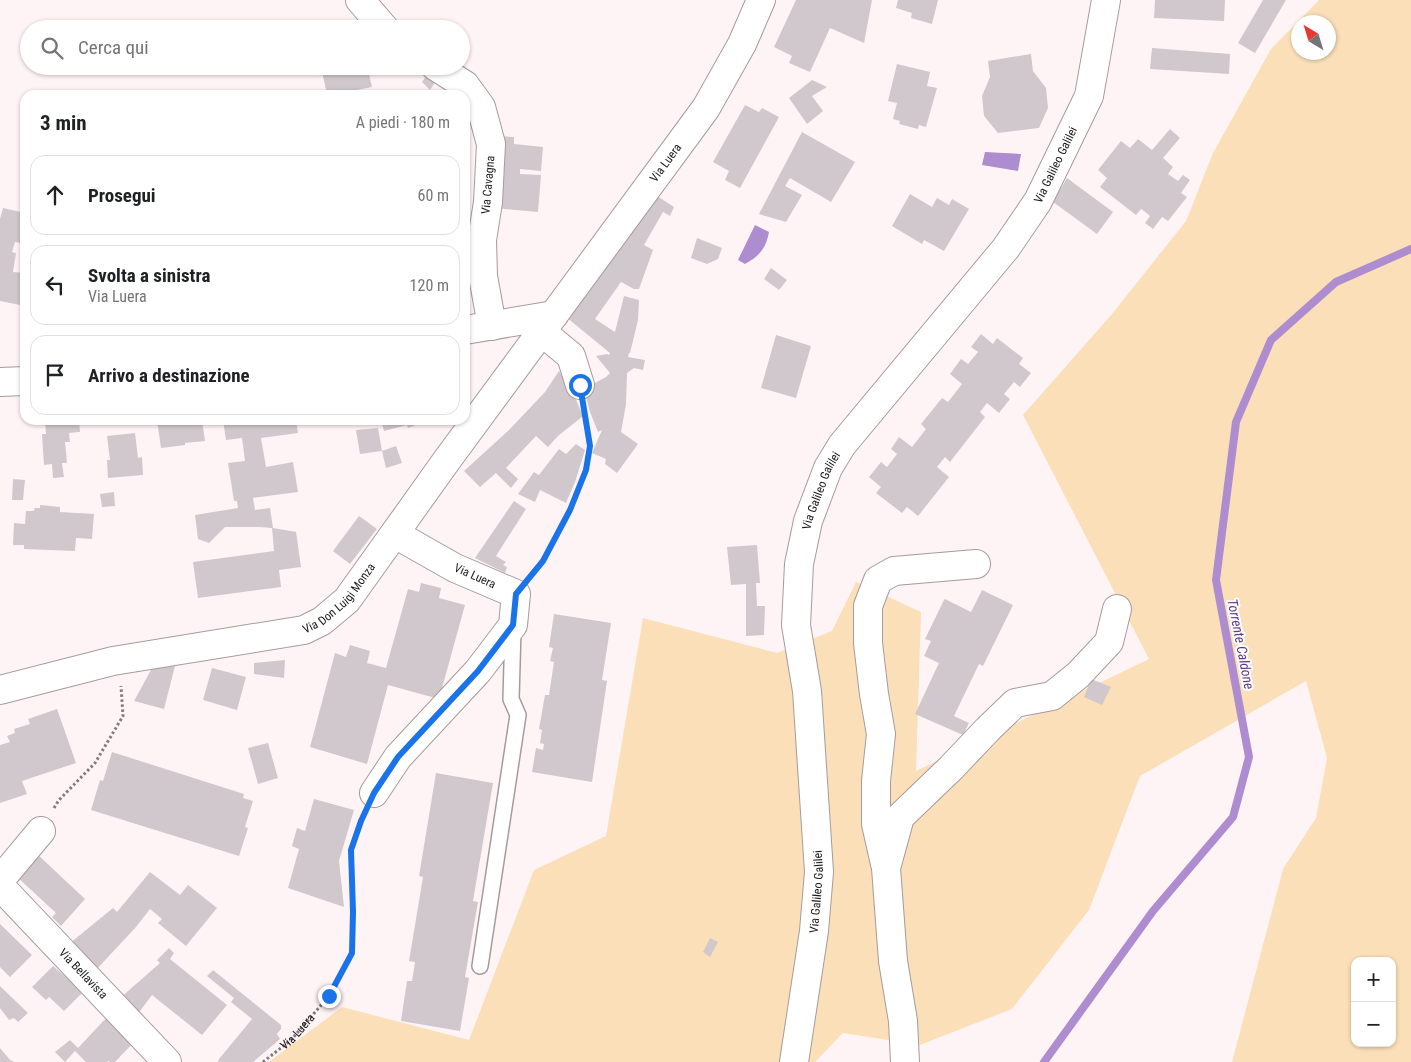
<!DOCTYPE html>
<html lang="it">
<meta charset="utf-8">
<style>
:root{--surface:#fff;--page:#f6f6f6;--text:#202124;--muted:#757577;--line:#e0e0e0}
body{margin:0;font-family:"Roboto Condensed",sans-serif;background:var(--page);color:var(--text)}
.controls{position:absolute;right:15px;bottom:15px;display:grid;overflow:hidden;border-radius:10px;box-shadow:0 1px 4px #0004}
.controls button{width:45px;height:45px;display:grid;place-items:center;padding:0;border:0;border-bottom:1px solid var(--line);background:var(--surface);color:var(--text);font:25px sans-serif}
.compass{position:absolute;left:1291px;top:15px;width:45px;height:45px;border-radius:50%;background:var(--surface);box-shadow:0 1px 4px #0004;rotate:322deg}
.stop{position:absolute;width:15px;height:15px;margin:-11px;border:4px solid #1a73e8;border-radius:50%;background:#fff}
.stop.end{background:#1a73e8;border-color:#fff;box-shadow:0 1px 5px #0008}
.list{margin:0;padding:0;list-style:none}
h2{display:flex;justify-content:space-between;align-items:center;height:65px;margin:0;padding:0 20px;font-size:21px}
h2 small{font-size:16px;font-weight:400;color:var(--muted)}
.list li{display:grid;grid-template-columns:32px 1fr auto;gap:15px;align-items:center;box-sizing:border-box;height:80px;margin:0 10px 10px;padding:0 10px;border:1px solid var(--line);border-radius:15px}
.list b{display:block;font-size:19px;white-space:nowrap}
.list p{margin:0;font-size:16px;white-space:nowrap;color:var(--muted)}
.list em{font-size:16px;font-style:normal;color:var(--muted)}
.icon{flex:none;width:28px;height:28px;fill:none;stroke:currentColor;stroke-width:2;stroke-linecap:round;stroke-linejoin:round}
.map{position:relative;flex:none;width:1411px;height:1062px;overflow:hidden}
.search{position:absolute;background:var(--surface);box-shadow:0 1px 4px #0004;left:20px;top:20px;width:450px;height:55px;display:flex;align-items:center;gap:12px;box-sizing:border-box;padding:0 18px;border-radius:28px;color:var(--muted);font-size:19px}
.panel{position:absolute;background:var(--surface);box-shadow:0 1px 4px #0004;left:20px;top:90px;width:450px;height:335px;border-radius:15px}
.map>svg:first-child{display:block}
.green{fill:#fadfb8;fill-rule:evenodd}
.water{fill:#ad8dd0}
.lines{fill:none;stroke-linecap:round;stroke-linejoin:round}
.stream{stroke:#ad8dd0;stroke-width:8}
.building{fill:#d0c8cd}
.service-casing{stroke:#a69b9c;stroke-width:18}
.minor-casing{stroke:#a69b9c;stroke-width:30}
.path{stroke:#817b7b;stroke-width:3;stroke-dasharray:2.5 2.5;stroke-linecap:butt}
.service{stroke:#fff;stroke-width:15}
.minor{stroke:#fff;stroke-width:28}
.route{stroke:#1a73e8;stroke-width:6}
.labels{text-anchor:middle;stroke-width:4;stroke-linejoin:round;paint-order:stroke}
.street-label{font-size:12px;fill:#1a1717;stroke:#fff}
.water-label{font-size:14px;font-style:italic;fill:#633889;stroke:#fff}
</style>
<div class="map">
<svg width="1411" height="1062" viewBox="0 0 1411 1062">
<rect width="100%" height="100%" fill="#fff4f5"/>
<path class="green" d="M1319 0H1411V1062H1232L1283 869 1316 818 1327 758 1306 681 1140 776 1089 910 1012 1009 920 1045 843 1033 815 1062H269L342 1007 469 1040 534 870 606 836 643 618 777 653 832 631 856 582 921 612 916 771 1149 659 1023 415 1112 314 1186 221 1213 153 1271 49ZM1298 22H1328V52H1298ZM1355 961H1392V1043H1355Z"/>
<path class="water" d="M985 152 1021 154 1018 171 982 165Z
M755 225 769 232C766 249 759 256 745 264L738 260Z"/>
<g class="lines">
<path class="stream" d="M1044 1062 1153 911 1233 817 1249 757 1216 580 1236 422 1271 340 1336 282 1411 249"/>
</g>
<path class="building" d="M796 0H872L864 43 830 28 810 72 789 63 792 56 774 47Z
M898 0H938L932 24 911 18 912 13 896 8Z
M1155 0H1225L1224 21 1154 18Z
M1263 0H1286L1255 53 1238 43Z
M1152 48 1230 54 1229 74 1150 69Z
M1031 54 1033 71 1046 88 1048 108 1039 128 998 133 984 116 982 96 990 77 988 61Z
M897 64 930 72 927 86 937 88 926 127 919 125 918 129 899 124 900 121 893 119 897 103 888 101Z
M321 66H365V71L368 70 372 87 332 95H327Z
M429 72 438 78 430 90 422 82Z
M812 80 827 87 812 96 823 111 807 124 789 98Z
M745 105 759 112 762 108 779 117 740 188 725 180 729 171 713 162Z
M1170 129 1180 138 1163 158 1173 167 1168 174 1178 181 1183 175 1190 180 1181 193 1187 197 1168 221 1162 217 1153 229 1145 223 1150 216 1144 211 1141 209 1136 215 1100 187 1107 178 1098 170 1121 141 1130 148 1138 139 1152 150Z
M802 132 855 162 831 202 790 178 785 186 802 195 786 222 759 214Z
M498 136 514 137V144L543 147 541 171 520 169V174L541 175 538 212 495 208Z
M1067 178 1113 212 1097 234 1053 202Z
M654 194 674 207 670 216 663 212 644 245 653 250 639 289H634L621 282 595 319 615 332 624 296 639 300 638 320 630 353H629L628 357 645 360 643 370 634 368 627 373 626 404 621 432 638 444 617 473 605 464 606 459 592 453 602 430 598 432 590 412 584 389 606 377 610 373 596 356 607 354 609 355 610 353 566 317Z
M910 194 932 207 937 198 949 205 952 199 969 209 944 251 924 240 922 244 892 226Z
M3 208 25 213V244L15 242 12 252 16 253 13 272 25 273V306L0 301V219Z
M697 238 722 248 718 259 707 264 691 258Z
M771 268 787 280 779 290 764 279Z
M981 334 993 344 997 338 1023 358 1019 364 1031 373 1020 387 1014 382 1004 394 1010 399 999 413 987 403 980 412 985 417 950 462 945 457 937 467 949 477 918 516 907 507 902 513 876 493 881 487 869 477 881 462 887 467 897 454 891 449 899 437 912 447 926 429 921 424 942 398 948 402 962 384 950 374 961 359 968 364 978 352 971 347Z
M776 335 811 346 796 398 761 388Z
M559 371 571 388 583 416 558 436 548 447 536 436 506 468 518 479 511 488 496 473 480 487 464 471 509 430 545 392Z
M465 375 470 389 465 390Z
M45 420H79L80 432 69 433 70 442H65L67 463H62L64 477 53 478 52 464 44 465 42 434H46Z
M157 420H202L205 441 185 443V445L161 448Z
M223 420H296L298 433 261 438 266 467 293 462 298 492 253 498 255 510 270 508 273 528 296 532 301 567 279 570 281 587 198 598 193 562 274 551 272 528 259 527H225L209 543 198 539 195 515 238 508 237 501H234L228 463 245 461 242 438 226 440Z
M381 420H430L408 428 407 425 384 431Z
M378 428 382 451 396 446 402 463 386 468 382 451 360 454 356 430Z
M135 433 138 458 142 457 143 475 108 478 107 460H110L107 436Z
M576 444 585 450 575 482 566 503 540 490 535 502 518 494 534 472 539 475 559 449 566 454Z
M13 479 25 480 23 500H12Z
M114 492 115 506 102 507 100 494Z
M514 501 526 509 496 556 506 562 503 565 507 567 505 573 475 558Z
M40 505 60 507V512L94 514 92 539 76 538 75 551 24 549V545H13L14 523 25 524 26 511H34L35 508H40Z
M359 516 377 529 350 564 333 551Z
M757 545 760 583H756L757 606H765L764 635 746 636V584L731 585 727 547Z
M421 583 441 588 439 598 465 605 439 699 388 685 367 764 310 747 335 653 346 657 350 645 370 651 367 663 386 668 408 589 419 592Z
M982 590 1013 605 983 666 979 664 954 716 969 723 963 735 915 714 939 663 924 656 931 641 925 639 944 600 945 599 971 612Z
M554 614 611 623 602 680 607 681 592 782 532 772 536 748 543 750 544 744 540 743 542 730 539 729 545 695H549L554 662 550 661 553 648 549 647Z
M285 660 284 678 254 674V663Z
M175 666 164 709 134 701 152 668Z
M212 668 246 677 237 710 203 700Z
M1091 679 1111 687 1102 705 1084 697Z
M57 709 76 763 22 781 27 794 0 803V745L10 742 7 736 15 733 14 729 30 724 28 719Z
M268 743 278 778 258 784 248 748Z
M112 752 244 794 243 798 253 801 245 827 248 828 239 856 91 810 100 780 103 781Z
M436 773 493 783 473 901 478 902 465 977 469 978 460 1031 401 1021 407 981H412L415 962 409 961 423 877 419 876Z
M314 799 354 810 339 861 344 907 288 888 299 849 292 846 297 828 305 831Z
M36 853 85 899 61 926 52 917 56 913 15 875Z
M150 872 180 895 188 885 217 908 186 946 158 923 162 919 150 909 136 927 95 971 69 944 113 908 117 912Z
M0 924 32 955 10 977 0 967Z
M710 938 718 942 710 957 703 952Z
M169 948 174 953 170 959 227 1005 202 1035 152 995 137 1015 119 999 160 963 157 960Z
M53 966 68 979 71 976 85 990 64 1011 49 997 46 1000 32 987Z
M213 970 281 1025V1029L277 1034 280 1039 253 1062H218L219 1059 252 1019 231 1002 234 998 207 976Z
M0 986 28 1013 18 1022 14 1018 9 1020 0 1008Z
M108 1016 134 1042 115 1062H110L109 1061 107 1062H86L75 1051 65 1062 55 1052 70 1040 78 1048Z
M0 1048 11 1061V1060L14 1062H0Z"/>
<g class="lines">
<g class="service-casing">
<path id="service" d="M480 966 518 715 511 699 513 629"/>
</g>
<g class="minor-casing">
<g id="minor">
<path d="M360 0 385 29"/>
<path d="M435 66 465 85 481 107 491 144 488 202 482 240 483 276 492 326"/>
<path d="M465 330 554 315"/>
<path d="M542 332 571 356 580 385"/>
<path d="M0 382 25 381"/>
<path id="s2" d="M0 690 113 661 304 630 322 621 347 600 447 460 706 108 742 44 761 0"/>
<path d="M374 793 398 757 478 671 513 625 516 594 455 568 395 534"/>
<path d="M885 864 876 824V781L881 734 874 694 868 643V606L878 580 894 571 976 564"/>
<path d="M0 880 41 831"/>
<path id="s3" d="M0 886 167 1062"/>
<path id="s4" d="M794 1062 814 931 819 872 807 691 796 625 799 564 808 521 828 468 842 445 1006 248 1038 201 1089 96 1106 0"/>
<path d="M905 1062 903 1021 893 961 886 868 900 817 951 768 988 729 1015 703 1052 696 1078 675 1109 642 1117 609"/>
</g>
</g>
<g class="path">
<path d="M532 574C551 551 591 475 590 445 589 433 586 421 584 410"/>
<path d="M54 808 59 800 95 763 123 716 121 686"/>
<path id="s1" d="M263 1062 291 1040 329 996 352 953 353 912 351 850 363 816"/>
</g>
<use href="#service" class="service"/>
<use href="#minor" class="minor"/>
</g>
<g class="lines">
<path class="route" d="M329 996 352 953 353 912 351 850 361 821 374 793 398 757 478 671 513 625 516 594 543 561 570 510 586 470 590 446 580 385"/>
</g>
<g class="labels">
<g class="street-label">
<text dy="4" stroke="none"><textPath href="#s2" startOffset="904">Via Luera</textPath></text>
<text dy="4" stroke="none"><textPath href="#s4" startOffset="982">Via Galileo Galilei</textPath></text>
<text transform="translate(488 185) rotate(-85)" y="4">Via Cavagna</text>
<text dy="4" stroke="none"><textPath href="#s4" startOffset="578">Via Galileo Galilei</textPath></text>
<text transform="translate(475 576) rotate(24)" y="4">Via Luera</text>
<text dy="4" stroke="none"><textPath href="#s2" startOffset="358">Via Don Luigi Monza</textPath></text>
<text dy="4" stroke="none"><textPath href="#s4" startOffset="172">Via Galileo Galilei</textPath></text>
<text dy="4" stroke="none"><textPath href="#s3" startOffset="121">Via Bellavista</textPath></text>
<text dy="4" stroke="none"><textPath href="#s1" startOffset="46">Via Luera</textPath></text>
</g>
<g class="water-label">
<text transform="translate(1241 644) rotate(79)" y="5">Torrente Caldone</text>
</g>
</g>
</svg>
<div class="controls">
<button>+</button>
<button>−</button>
</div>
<svg class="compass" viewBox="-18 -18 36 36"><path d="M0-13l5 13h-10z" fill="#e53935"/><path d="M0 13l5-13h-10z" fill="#757577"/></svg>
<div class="stop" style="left:580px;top:385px"></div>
<div class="stop end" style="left:329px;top:996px"></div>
<div class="search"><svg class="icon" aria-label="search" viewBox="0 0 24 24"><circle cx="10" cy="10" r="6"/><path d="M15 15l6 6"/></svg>Cerca qui</div>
<section class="panel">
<h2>3 min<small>A piedi · 180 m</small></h2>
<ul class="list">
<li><svg class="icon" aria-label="ahead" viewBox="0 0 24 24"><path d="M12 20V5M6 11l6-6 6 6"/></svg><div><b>Prosegui</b></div><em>60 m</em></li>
<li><svg class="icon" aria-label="left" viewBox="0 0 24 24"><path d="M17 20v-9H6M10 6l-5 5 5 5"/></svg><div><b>Svolta a sinistra</b><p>Via Luera</p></div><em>120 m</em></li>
<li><svg class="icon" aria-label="arrive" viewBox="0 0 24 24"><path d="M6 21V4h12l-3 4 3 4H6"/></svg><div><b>Arrivo a destinazione</b></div></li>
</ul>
</section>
</div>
